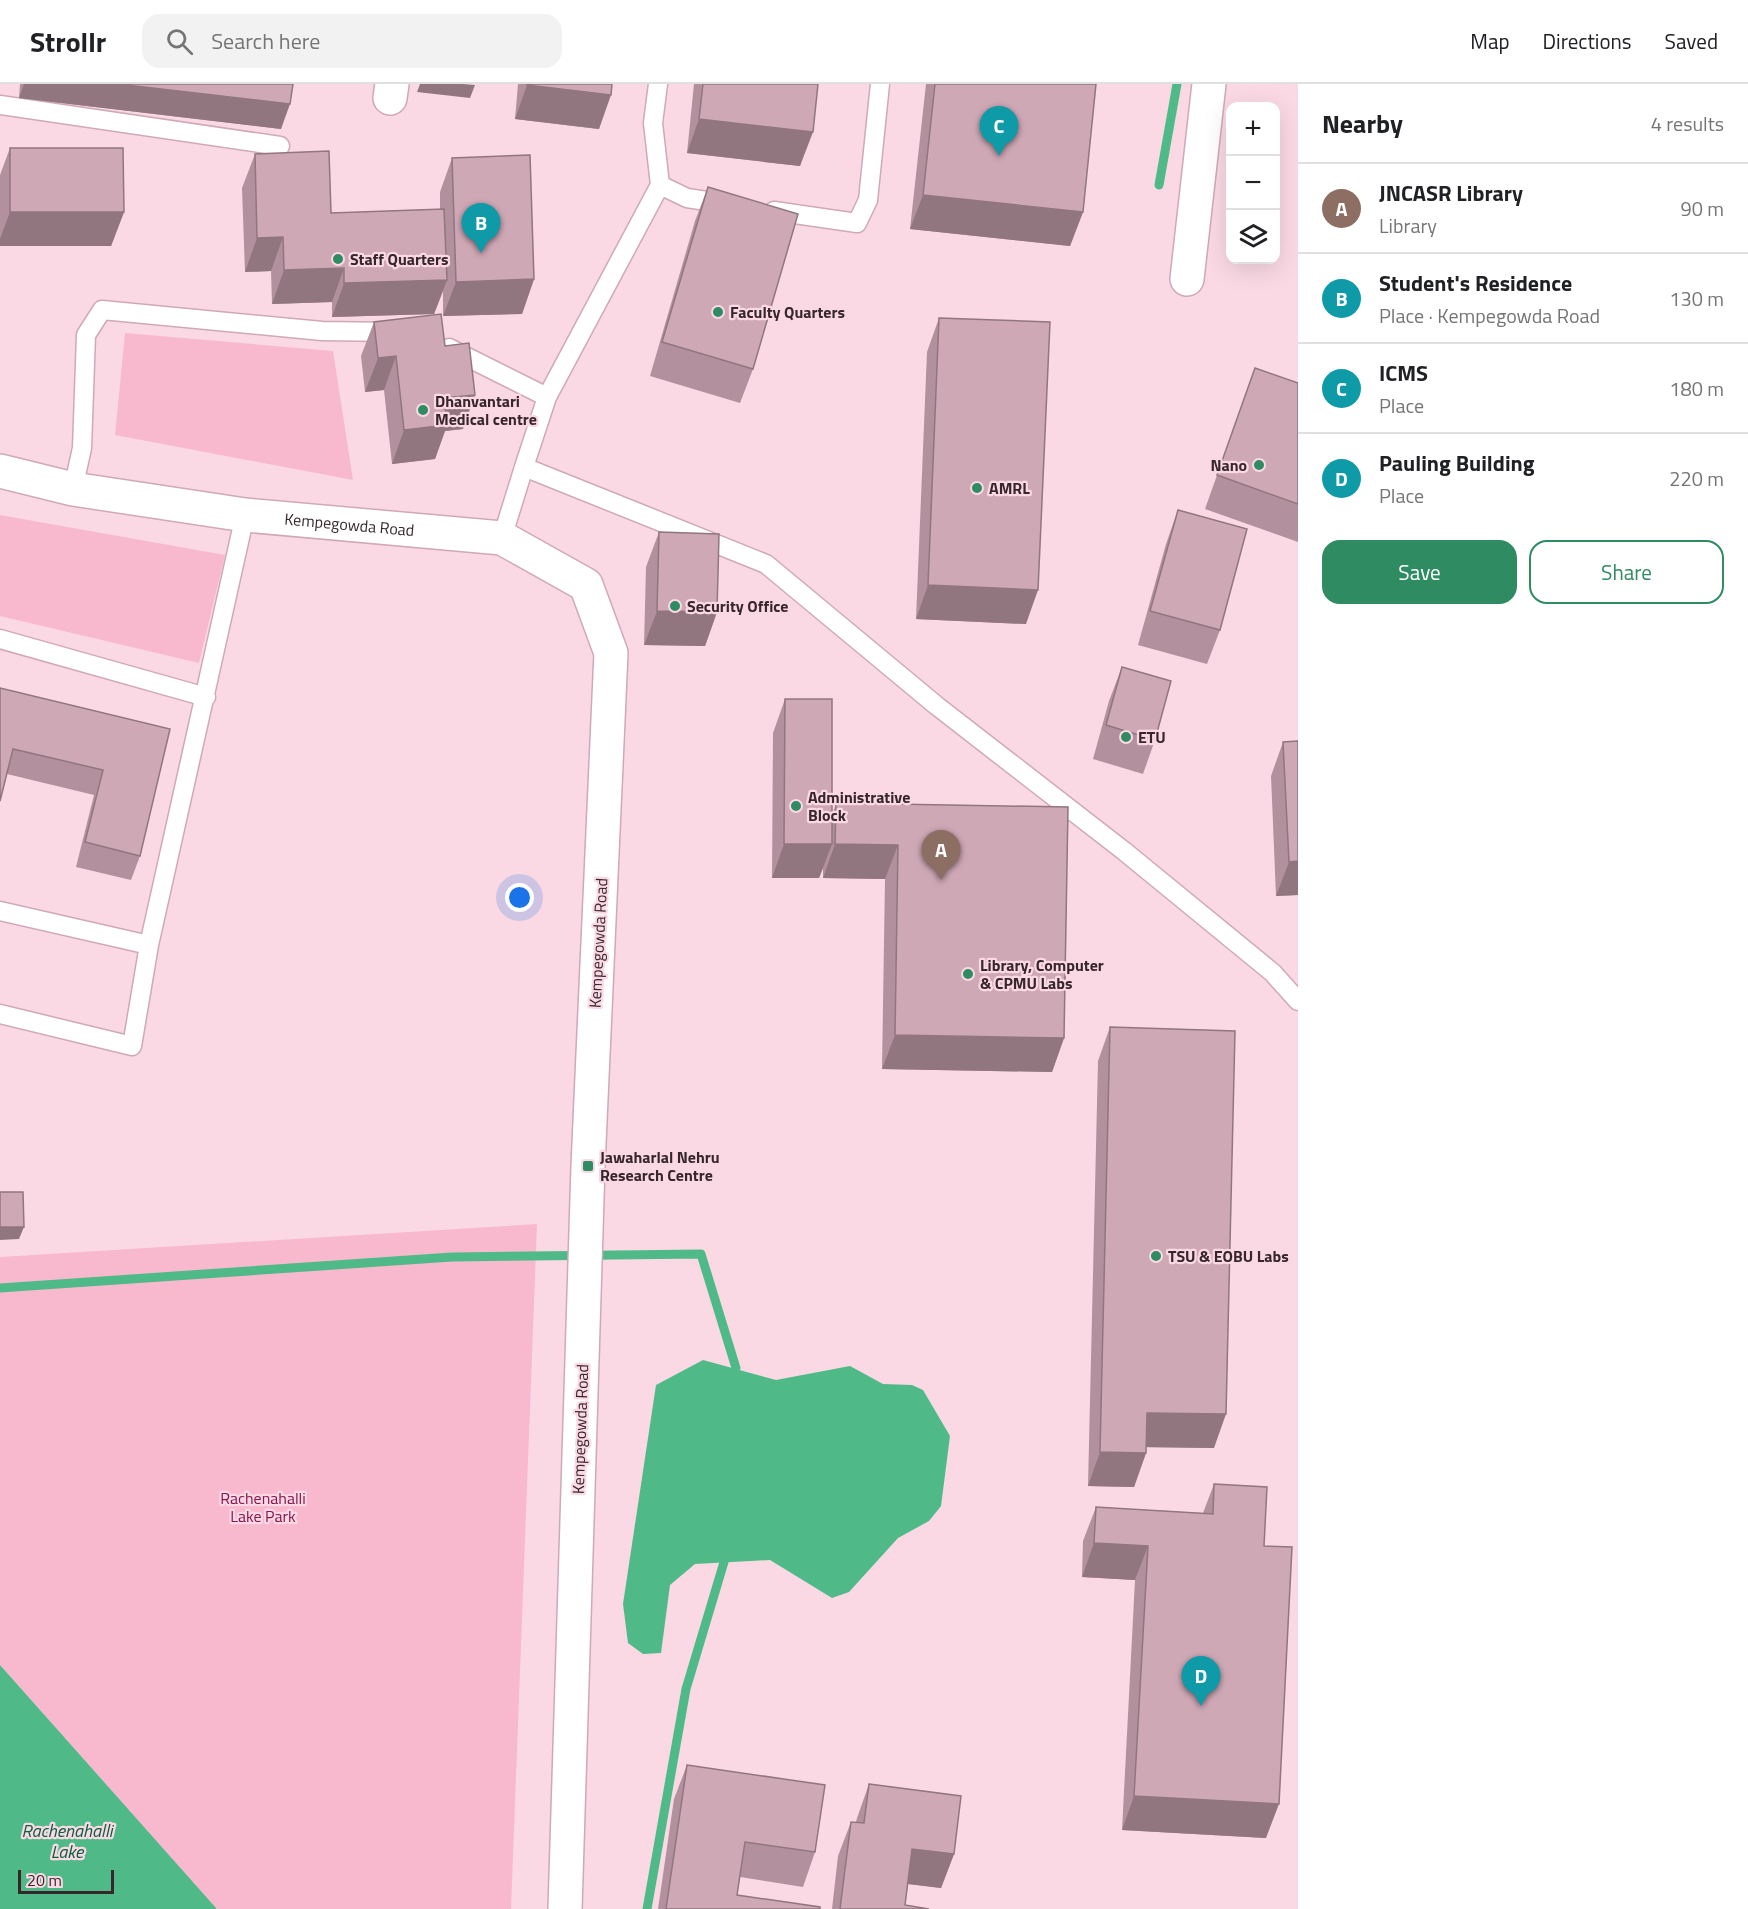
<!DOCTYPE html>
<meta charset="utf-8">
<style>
:root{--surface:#fff;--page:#f2f2f2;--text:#202124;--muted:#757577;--line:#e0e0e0;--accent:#2f8b62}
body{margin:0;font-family:"Titillium Web",sans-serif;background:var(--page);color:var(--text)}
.controls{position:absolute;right:18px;top:18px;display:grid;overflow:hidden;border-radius:12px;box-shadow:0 6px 24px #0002}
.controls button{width:54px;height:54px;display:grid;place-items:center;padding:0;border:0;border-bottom:2px solid var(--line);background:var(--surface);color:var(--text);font:30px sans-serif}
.scale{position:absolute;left:18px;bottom:15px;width:96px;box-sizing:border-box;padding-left:6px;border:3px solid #37272d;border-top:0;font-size:16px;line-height:21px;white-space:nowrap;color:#37272d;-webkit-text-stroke:4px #fad9e4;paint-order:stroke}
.you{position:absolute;left:520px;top:814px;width:21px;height:21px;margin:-15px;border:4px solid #fff;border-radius:50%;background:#1a73e8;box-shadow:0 0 0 9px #1a73e833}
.badge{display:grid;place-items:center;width:39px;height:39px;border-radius:50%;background:var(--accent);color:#fff;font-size:20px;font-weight:700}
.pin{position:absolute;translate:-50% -50px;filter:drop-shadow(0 2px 3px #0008)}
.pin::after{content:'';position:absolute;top:32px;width:21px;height:18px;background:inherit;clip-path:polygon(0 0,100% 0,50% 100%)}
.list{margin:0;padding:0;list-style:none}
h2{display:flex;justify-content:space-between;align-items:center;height:78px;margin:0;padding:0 24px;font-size:26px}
h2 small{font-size:20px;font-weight:400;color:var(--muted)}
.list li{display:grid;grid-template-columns:39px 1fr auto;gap:18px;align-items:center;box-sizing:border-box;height:90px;padding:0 24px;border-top:2px solid var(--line)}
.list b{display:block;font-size:22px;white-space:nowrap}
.list p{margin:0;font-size:20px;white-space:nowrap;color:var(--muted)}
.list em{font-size:20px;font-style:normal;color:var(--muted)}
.actions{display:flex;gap:12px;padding:18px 24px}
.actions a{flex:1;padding:14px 0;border:2px solid var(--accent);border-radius:18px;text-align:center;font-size:21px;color:var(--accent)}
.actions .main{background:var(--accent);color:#fff}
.icon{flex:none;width:33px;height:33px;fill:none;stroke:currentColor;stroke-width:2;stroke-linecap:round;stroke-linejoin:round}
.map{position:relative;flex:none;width:1298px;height:1825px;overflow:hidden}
header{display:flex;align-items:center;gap:36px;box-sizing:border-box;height:84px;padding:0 30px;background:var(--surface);border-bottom:2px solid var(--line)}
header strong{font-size:28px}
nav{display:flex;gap:33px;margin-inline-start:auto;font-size:21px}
.search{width:420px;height:54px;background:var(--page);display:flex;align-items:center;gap:15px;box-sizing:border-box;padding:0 21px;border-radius:18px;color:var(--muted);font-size:22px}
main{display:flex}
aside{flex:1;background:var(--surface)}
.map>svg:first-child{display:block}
.green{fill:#f8b9cf}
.water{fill:#4fba88}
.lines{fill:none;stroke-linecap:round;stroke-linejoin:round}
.stream{stroke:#4fba88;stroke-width:9}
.service-casing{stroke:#d0a9b6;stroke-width:21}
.minor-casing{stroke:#d0a9b6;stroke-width:36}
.tertiary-casing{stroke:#d0a9b6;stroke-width:36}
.service{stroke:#fff;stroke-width:18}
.minor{stroke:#fff;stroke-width:33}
.tertiary{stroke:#fff;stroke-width:33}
.wall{fill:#b2909d}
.shaded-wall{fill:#91767f}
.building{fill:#cfa8b6;stroke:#91767f;stroke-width:1.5}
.poi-dot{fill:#2f8b62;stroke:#fad9e4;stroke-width:2}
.labels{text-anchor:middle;stroke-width:4.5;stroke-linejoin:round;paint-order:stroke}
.poi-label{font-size:16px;font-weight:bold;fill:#37272d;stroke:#fad9e4;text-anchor:start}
.street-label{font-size:16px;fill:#37272d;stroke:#fad9e4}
.park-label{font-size:16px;fill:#881650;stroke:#fad9e4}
.water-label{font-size:18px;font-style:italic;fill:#095e3d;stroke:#fad9e4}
</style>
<header>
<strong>Strollr</strong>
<div class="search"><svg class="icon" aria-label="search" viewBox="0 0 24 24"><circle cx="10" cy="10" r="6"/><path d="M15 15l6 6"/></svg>Search here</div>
<nav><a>Map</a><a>Directions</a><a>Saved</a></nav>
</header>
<main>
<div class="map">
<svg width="1298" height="1825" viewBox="0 0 1298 1825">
<rect width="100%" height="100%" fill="#fad9e4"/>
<path class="green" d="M125 249 333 267 353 396 115 351Z
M0 431 225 471 199 579 0 532Z
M537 1140 511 1825H216L0 1581V1173Z"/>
<path class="water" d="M703 1276 776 1296 850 1282 883 1300 912 1301 923 1306 950 1352 941 1422 929 1437 898 1454 849 1508 832 1514 770 1476 695 1480 670 1501 661 1569 643 1570 628 1559 623 1520 656 1301Z
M0 1581 216 1824V1825H0Z"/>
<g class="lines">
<path class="stream" d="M1159 101 1177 0
M0 1204 452 1173 701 1170 736 1284
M647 1825 686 1605 724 1478"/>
<g class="service-casing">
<path id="service" d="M658 0 653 39 660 101 687 114 726 120
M0 21 280 62
M774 127 857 139 868 116 880 0
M449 264 547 313
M524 383 547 313 660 101
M73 405 82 364 86 251 102 226 322 247 392 248
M502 454 524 383 766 480 937 622 1124 767 1273 889 1298 917
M0 555 206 613
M0 827 149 861
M0 930 132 962 149 861 245 431"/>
</g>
<g class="minor-casing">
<path id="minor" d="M390 14 392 0
M1187 195 1209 0"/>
</g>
<g class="tertiary-casing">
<g id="tertiary">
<path id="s1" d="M0 387 73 405 245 431 502 454 586 501 611 569 588 1082 565 1825"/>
</g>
</g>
<use href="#service" class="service"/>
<use href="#minor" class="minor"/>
<use href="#tertiary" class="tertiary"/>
</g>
<path class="wall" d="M20 0H293L281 45 19 14Z
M518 0H612L599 45 515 35Z
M694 0H818L800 82 687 69Z
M926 0H1096L1083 128 1070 162 910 145Z
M10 64 124 128 111 162H0V91Z
M255 70 331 129 440 125V108L452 74 534 195 522 230 443 232V207L434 230 332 233V218L272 220 271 187 245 188 242 104Z
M708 103 753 285 740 319 650 292 695 137Z
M939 234 1026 540 916 535 927 268Z
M374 238 445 262 463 345 445 347 435 375 392 380 384 306 365 308 361 272Z
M1255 284 1298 299V458L1205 425Z
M1178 426 1220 546 1207 580 1138 561 1166 460Z
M659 448 717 528 705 562 644 561 646 483Z
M1122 583 1155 656 1143 690 1093 675 1109 617Z
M0 604 170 645 140 772 131 796 76 783 94 711 7 690 0 718Z
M785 615 832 732 836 719 1068 723 1064 954 1052 988 882 985 885 795 823 794V784L819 794H772L773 649Z
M1298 657V811L1276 812 1271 692 1283 658Z
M1110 943 1214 1364 1146 1363V1369L1134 1403 1088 1402 1098 977Z
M1214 1400 1264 1462 1266 1754 1122 1746 1135 1496 1082 1493 1083 1457 1096 1423 1203 1429Z
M687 1681 815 1768 803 1803 740 1793 737 1811 820 1825H658L674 1715Z
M869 1700 954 1770 941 1804 908 1800 905 1821 929 1825H832L838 1772 851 1738H856L857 1734Z"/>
<path class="shaded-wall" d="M24 0H118L290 20 281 45 19 14Z
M420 0H463L475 1 470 14 417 8Z
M527 1 611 11 599 45 515 35Z
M699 35 813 48 800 82 687 69Z
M923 111 1083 128 1070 162 910 145Z
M10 128H124L111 162H0V155Z
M283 153 271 187 245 188 257 154Z
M344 184 332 218 272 220 284 186Z
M534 195 522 230 443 232 456 198Z
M447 196 434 230 332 233 344 199Z
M396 272 384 306 365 308 378 274Z
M475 311 463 345 445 347 435 375 392 380 404 346 444 314Z
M928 501 1038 506 1026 540 916 535Z
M657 527 717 528 705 562 644 561Z
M784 760H832L819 794H772Z
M835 760 898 761 885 795 823 794Z
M1298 777V811L1276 812 1289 778Z
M895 951 1064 954 1052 988 882 985Z
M0 1143H24L19 1155 0 1156Z
M1147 1329 1226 1330 1214 1364 1135 1363Z
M1100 1368 1146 1369 1134 1403 1088 1402Z
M1094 1459 1148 1462 1135 1496 1082 1493Z
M1134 1712 1279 1720 1266 1754 1122 1746Z
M912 1765 954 1770 941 1804 900 1799Z"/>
<path class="building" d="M118 0H293L290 20Z
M527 0H612L611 11 527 1Z
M703 0H818L813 48 699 35Z
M935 0H1096L1083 128 923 111Z
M10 64H123L124 128H10Z
M329 67 331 129 444 125 447 196 344 199V184L284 186 283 153 257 154 255 70Z
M530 71 534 195 456 198 452 74Z
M708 103 798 130 753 285 662 258Z
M441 230 445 262 469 259 475 311 444 314 447 341 404 346 396 272 378 274 374 238Z
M939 234 1050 238 1038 506 928 501Z
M1255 284 1298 299V420L1217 391Z
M1178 426 1247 445 1220 546 1150 527Z
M659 448 719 450 717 528 657 527Z
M1122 583 1171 597 1155 656 1106 641Z
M0 604 170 645 140 772 85 758 103 686 13 665 0 717Z
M785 615H832V760H784Z
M1298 657V777L1289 778 1283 658Z
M836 719 1068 723 1064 954 895 951 898 761 835 760Z
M1110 943 1235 947 1226 1330 1147 1329 1146 1369 1100 1368Z
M0 1108H23L24 1143H0Z
M1214 1400 1267 1403 1264 1462 1292 1463 1279 1720 1134 1712 1148 1462 1094 1459 1096 1423 1213 1430Z
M687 1681 825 1701 815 1768 745 1758 737 1811 820 1823V1825H666Z
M869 1700 961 1712 954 1770 912 1765 905 1821 929 1825H840L851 1738 864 1739Z"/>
<g class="poi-dot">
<circle cx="338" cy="175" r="6"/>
<circle cx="718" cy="228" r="6"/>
<circle cx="423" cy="326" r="6"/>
<circle cx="1259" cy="381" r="6"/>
<circle cx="977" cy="404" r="6"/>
<circle cx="675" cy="522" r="6"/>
<circle cx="1126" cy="653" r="6"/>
<circle cx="796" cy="722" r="6"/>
<circle cx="968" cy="890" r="6"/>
<rect x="582" y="1076" width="12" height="12" rx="3"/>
<circle cx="1156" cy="1172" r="6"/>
</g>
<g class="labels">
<g class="poi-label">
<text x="350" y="181">Staff Quarters</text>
<text x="730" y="234">Faculty Quarters</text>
<text x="435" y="323">Dhanvantari<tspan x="435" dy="18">Medical centre</tspan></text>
<text x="1247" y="387" text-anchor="end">Nano</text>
<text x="989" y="410">AMRL</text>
<text x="687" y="528">Security Office</text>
<text x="1138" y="659">ETU</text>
<text x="808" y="719">Administrative<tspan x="808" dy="18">Block</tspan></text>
<text x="980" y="887">Library, Computer<tspan x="980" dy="18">&amp; CPMU Labs</tspan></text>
<text x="600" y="1079">Jawaharlal Nehru<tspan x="600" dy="18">Research Centre</tspan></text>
<text x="1168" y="1178">TSU &amp; EOBU Labs</text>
</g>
<g class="street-label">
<text dy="6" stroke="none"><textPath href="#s1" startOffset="354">Kempegowda Road</textPath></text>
<text transform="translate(598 859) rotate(-87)" y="6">Kempegowda Road</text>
<text transform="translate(580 1345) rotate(-88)" y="6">Kempegowda Road</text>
</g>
<g class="park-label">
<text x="263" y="1420">Rachenahalli<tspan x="263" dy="18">Lake Park</tspan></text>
</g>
<g class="water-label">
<text x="67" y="1753">Rachenahalli<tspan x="67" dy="21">Lake</tspan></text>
</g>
</g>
</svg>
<div class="controls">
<button>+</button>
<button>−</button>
<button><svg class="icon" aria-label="layers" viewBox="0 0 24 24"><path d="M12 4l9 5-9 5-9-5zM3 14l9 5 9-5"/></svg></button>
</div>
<div class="scale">20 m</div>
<div class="you"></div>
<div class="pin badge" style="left:941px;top:796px;background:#8d6e63">A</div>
<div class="pin badge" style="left:481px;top:169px;background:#0f9aa8">B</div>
<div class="pin badge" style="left:999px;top:72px;background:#0f9aa8">C</div>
<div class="pin badge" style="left:1201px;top:1622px;background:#0f9aa8">D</div>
</div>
<aside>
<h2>Nearby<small>4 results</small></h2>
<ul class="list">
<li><span class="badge" style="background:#8d6e63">A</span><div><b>JNCASR Library</b><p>Library</p></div><em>90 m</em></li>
<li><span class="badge" style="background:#0f9aa8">B</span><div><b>Student's Residence</b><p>Place · Kempegowda Road</p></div><em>130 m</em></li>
<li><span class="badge" style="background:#0f9aa8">C</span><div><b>ICMS</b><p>Place</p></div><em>180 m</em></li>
<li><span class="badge" style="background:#0f9aa8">D</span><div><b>Pauling Building</b><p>Place</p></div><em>220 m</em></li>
</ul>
<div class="actions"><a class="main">Save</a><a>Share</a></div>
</aside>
</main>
